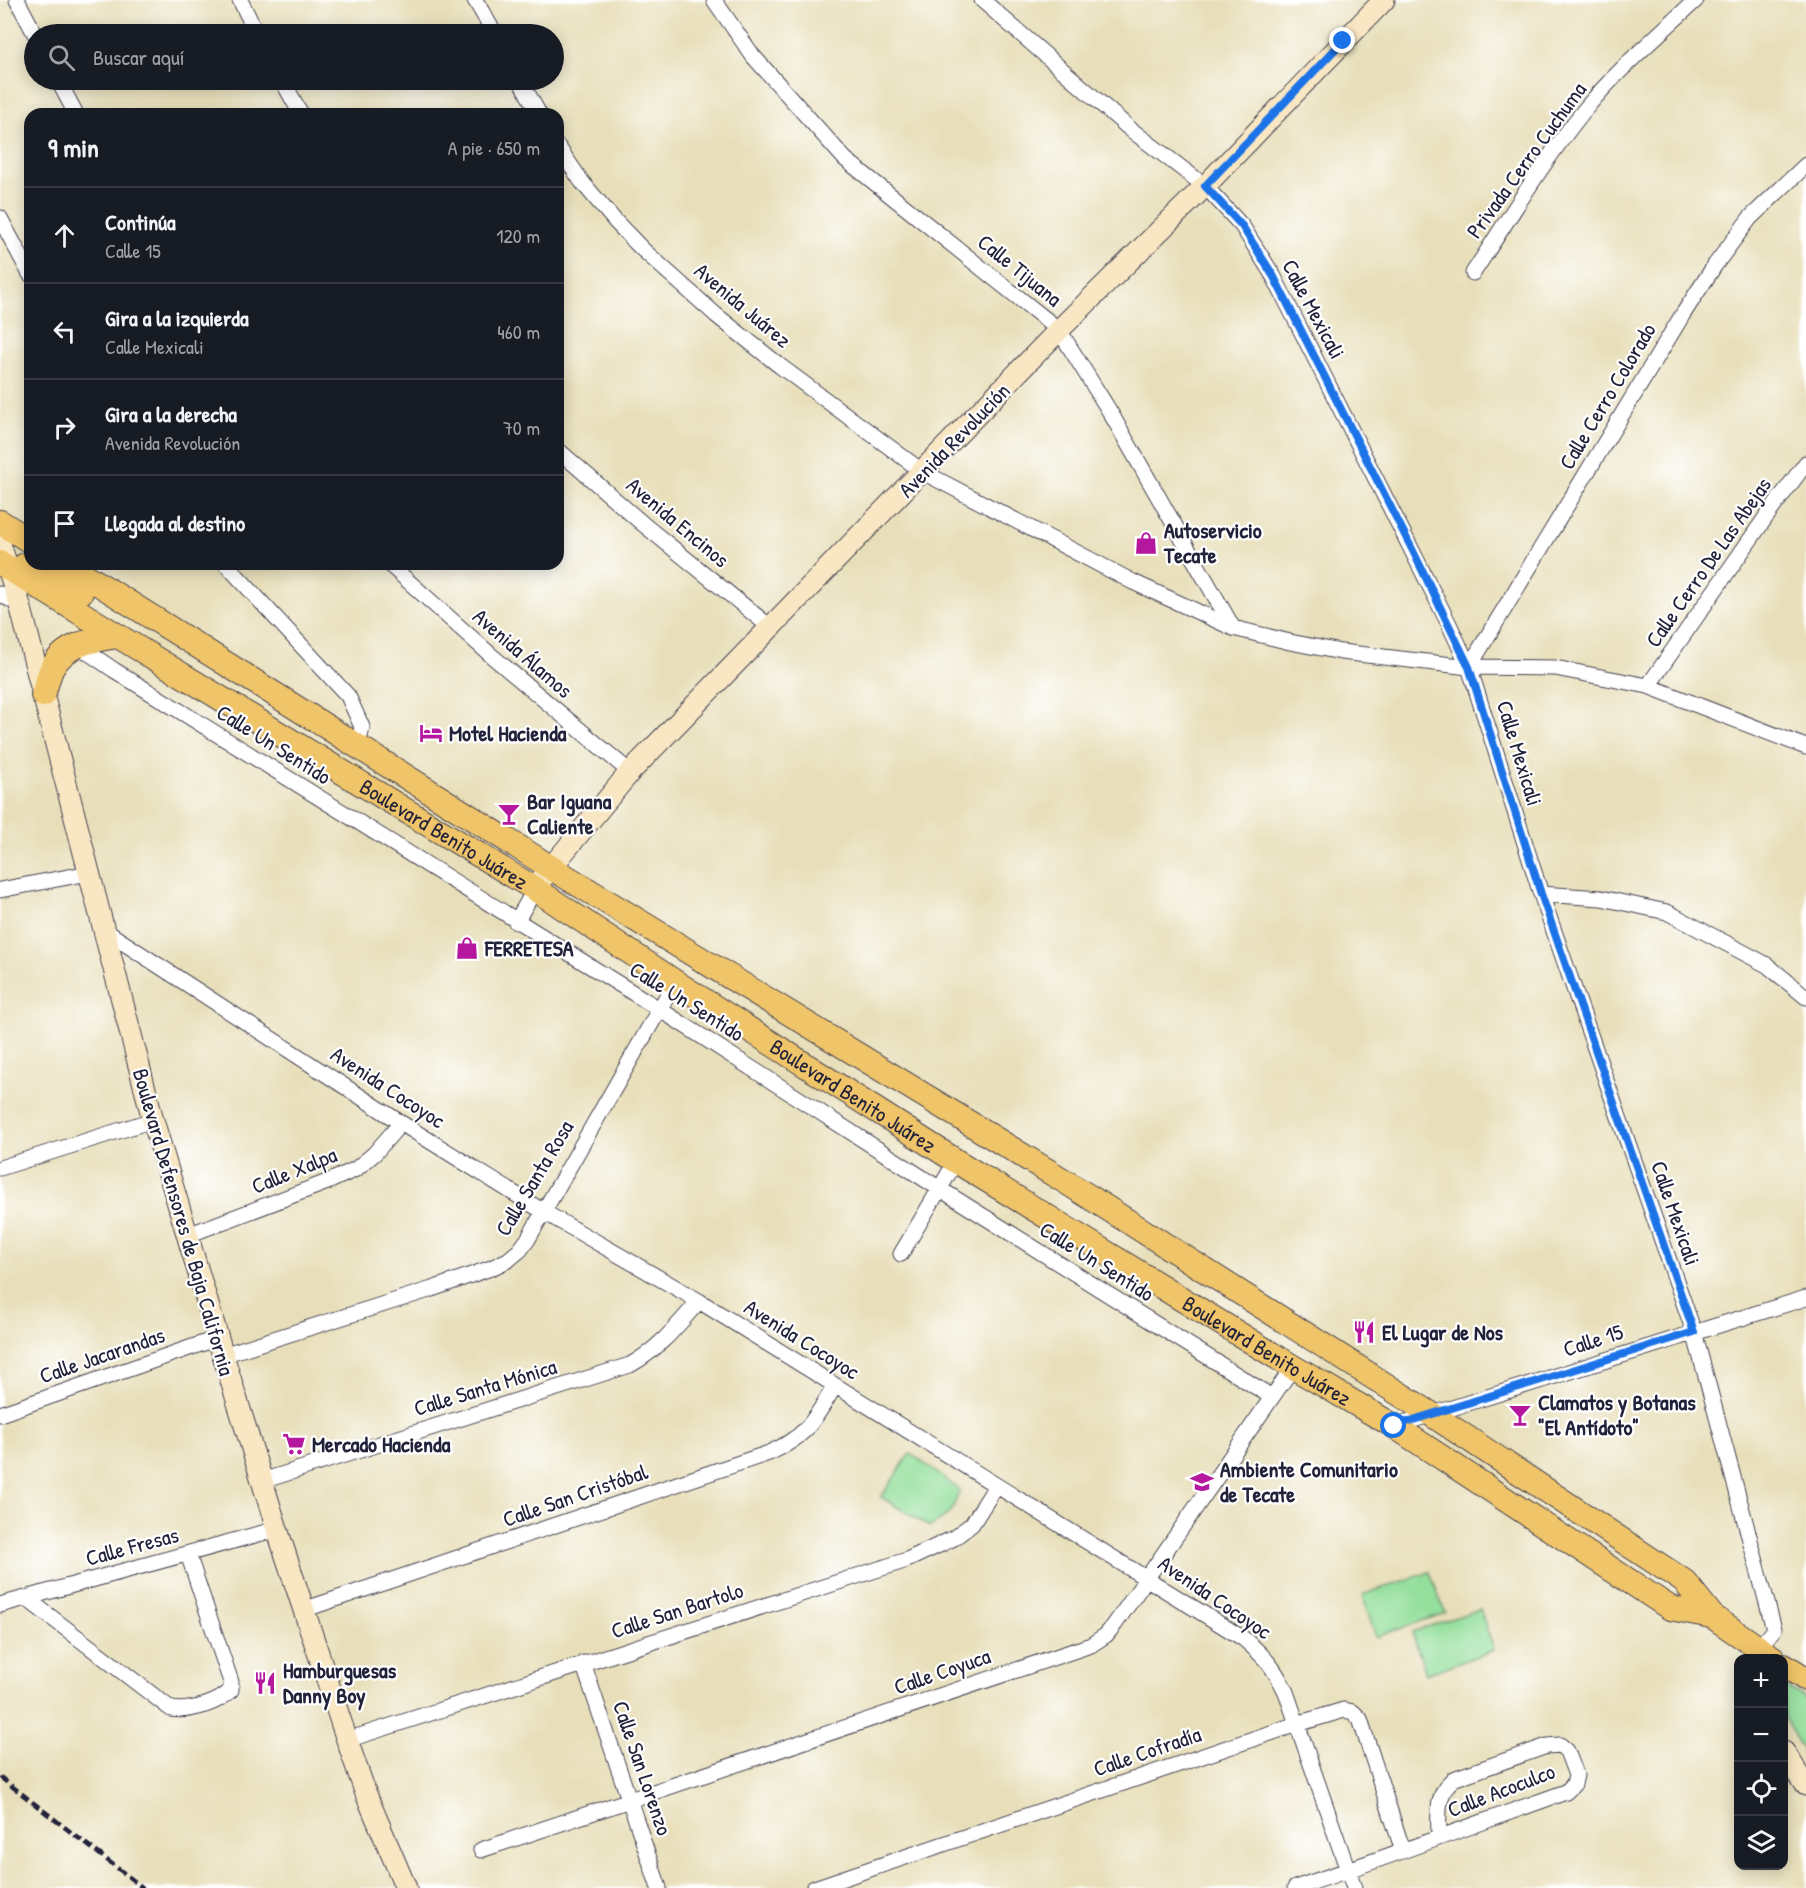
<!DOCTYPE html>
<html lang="es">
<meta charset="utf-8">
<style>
:root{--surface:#171b24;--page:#242831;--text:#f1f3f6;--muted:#9ea1a6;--line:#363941}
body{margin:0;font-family:"Patrick Hand",sans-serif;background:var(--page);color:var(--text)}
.controls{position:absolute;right:18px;bottom:18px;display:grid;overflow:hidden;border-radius:12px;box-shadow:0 3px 15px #0003}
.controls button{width:54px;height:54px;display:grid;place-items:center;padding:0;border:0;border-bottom:2px solid var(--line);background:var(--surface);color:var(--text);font:30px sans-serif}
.stop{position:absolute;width:18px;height:18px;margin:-14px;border:4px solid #1a73e8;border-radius:50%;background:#fff}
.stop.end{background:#1a73e8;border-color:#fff;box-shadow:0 2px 6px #0008}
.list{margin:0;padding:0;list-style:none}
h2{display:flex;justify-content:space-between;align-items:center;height:78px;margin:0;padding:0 24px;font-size:26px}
h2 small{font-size:20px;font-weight:400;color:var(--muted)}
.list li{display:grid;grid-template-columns:39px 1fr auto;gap:18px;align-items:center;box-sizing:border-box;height:96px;padding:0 24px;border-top:2px solid var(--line)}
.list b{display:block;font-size:22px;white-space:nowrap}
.list p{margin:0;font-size:20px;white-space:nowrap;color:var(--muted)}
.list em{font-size:20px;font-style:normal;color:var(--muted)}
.icon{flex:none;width:33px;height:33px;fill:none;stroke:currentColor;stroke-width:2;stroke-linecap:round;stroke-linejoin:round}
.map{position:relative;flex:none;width:1806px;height:1888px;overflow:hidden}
.search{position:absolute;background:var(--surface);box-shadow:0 3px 15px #0003;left:24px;top:24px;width:540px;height:66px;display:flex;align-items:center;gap:15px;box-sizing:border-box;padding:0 21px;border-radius:33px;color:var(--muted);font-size:22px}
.panel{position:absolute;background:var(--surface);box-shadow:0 3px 15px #0003;left:24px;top:108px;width:540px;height:462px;border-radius:18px}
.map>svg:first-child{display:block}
.green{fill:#94df9b;stroke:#5b806b;stroke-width:1.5}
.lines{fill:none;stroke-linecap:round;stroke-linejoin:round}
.street-casing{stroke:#403e4e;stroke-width:17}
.secondary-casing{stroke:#403e4e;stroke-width:23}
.primary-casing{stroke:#403e4e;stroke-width:26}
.street{stroke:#fff;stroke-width:15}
.secondary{stroke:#f9e7c3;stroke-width:21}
.primary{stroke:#f0c469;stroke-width:24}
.rail{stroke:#22223b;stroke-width:4.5;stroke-dasharray:9 4.5;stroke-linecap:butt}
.route{stroke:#1a73e8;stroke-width:8}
.labels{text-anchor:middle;stroke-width:4.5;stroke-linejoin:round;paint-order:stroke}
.street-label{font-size:22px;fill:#22223b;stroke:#fff}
.poi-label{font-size:22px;font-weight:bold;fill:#22223b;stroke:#fff;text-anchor:start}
</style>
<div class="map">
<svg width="1806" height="1888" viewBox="0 0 1806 1888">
<rect width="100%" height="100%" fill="#fff"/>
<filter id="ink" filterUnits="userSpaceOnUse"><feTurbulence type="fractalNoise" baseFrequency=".0167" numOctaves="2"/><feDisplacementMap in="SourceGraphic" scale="12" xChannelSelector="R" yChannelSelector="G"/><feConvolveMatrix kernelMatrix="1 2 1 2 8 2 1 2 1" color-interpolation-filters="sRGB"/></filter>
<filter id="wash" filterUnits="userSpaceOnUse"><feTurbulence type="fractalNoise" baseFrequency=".008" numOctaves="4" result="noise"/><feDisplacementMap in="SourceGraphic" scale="24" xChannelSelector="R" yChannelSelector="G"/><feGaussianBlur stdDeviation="1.35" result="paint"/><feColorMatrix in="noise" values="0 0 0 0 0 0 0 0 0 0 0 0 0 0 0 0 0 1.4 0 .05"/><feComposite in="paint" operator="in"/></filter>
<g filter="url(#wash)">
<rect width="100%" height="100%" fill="#e8dfba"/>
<path class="green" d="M910 1453 960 1490 951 1512 930 1527 881 1497Z
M1430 1572 1445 1613 1376 1637 1362 1595Z
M1480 1609 1494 1650 1426 1674 1412 1632Z
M1784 1685 1806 1699V1756L1784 1718Z"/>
</g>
<g filter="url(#ink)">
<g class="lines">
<g class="street-casing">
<path id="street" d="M17 0 35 34
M240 0 257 34
M475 0 495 34
M714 0 753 56 845 159 1059 330 1110 412 1233 628
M982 0 1130 129 1205 186 1242 226 1274 277 1449 624 1469 667 1541 894 1694 1332 1774 1629 1758 1649
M58 80 76 114
M282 80 301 114
M520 80 539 114
M558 147 582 182 615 221 642 249 716 315 780 366 923 472 1133 582 1233 628 1290 642 1341 652 1469 667 1555 668 1648 686 1806 747
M0 218 30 274
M1473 273C1508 220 1542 163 1582 113 1616 71 1657 36 1696 0
M558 450 643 524 770 627
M226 564 348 696 362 727 358 747
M389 564 493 657 630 772
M0 594 20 605
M77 645 114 670 659 1009 940 1189 1272 1397
M1469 667 1683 314 1715 265 1750 218 1806 165
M1648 686 1766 517 1806 463
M0 890 89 873
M1541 894 1601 898 1667 912 1767 965 1806 997
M516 922 535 889
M104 930 401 1123 544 1212 699 1301 1244 1639C1265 1657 1274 1667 1286 1692L1354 1888
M0 1168 153 1120
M188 1235 330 1181 356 1169 374 1154 401 1123
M901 1254 956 1161
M223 1355 432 1289 491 1268 508 1260 520 1250 528 1239 675 982
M0 1414 218 1338
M1394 1426 1806 1298
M262 1481 630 1365C658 1350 678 1325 699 1301
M26 1598 171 1709C189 1712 218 1704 231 1690V1682L188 1554
M0 1605 277 1529
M303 1610 769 1453C808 1436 813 1421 835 1386
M583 1663 659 1888
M347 1740 907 1560 954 1538 972 1524 996 1486
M481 1850 1091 1645 1106 1635 1115 1624 1293 1367
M814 1888 1297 1724 1344 1710 1353 1712 1360 1719 1403 1851
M1295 1888C1386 1858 1476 1824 1566 1792L1574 1784 1576 1775 1567 1751 1560 1745 1547 1746 1453 1779C1435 1796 1439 1814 1439 1838"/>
</g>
<g class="secondary-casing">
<path id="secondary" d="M0 544 20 605 153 1120 223 1355 277 1529 347 1740 366 1794 406 1888
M540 881 630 772 1059 330 1205 186 1384 0
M1784 1752 1806 1785"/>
</g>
<g class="primary-casing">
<g id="primary">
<path d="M0 522 30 541"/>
<path id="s1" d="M0 563 118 636 535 889 675 982 956 1161 1293 1367 1394 1426 1670 1608 1712 1616"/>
<path d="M67 564 550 867 1066 1182 1431 1414 1685 1582 1712 1616 1773 1658"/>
<path d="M14 572 25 565 34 564 81 592"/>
<path d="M43 695C46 687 48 676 52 668 66 643 92 640 118 636"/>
<path d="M1784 1665 1806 1679"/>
</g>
</g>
<use href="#street" class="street"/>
<use href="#secondary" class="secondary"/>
<use href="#primary" class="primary"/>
<path class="rail" d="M0 1777 143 1888"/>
</g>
</g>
<g class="lines" filter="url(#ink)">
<path class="route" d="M1343 41 1205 186 1242 226 1274 277 1413 551 1469 667 1541 894 1694 1332 1394 1426"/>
</g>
<defs>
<g id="shop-bare" transform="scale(1.8)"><path d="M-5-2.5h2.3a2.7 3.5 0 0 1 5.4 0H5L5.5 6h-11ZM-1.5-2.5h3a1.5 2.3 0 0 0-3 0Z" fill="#b5179e" stroke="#fff" stroke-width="2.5" paint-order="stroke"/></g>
<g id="hotel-bare" transform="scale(1.8)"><path d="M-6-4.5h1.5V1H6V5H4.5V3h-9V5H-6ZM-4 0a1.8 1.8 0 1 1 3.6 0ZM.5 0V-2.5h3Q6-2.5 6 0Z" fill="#b5179e" stroke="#fff" stroke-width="2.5" paint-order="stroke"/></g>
<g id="bar-bare" transform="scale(1.8)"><path d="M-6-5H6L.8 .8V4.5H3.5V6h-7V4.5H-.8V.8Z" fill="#b5179e" stroke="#fff" stroke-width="2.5" paint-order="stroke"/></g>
<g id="restaurant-bare" transform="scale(1.8)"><path d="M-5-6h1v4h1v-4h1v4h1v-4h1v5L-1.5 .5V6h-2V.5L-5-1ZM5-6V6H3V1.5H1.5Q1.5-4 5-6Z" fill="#b5179e" stroke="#fff" stroke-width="2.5" paint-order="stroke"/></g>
<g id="supermarket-bare" transform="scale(1.8)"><path d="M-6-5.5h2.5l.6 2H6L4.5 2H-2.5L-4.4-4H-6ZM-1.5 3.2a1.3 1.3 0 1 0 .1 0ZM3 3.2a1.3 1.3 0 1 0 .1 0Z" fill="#b5179e" stroke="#fff" stroke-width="2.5" paint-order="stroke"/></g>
<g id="school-bare" transform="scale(1.8)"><path d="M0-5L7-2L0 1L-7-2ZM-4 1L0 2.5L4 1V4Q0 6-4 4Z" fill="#b5179e" stroke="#fff" stroke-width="2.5" paint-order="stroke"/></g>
</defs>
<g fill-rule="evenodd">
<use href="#shop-bare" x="1146" y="543"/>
<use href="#hotel-bare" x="431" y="733"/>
<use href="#bar-bare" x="509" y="814"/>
<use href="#shop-bare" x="467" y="948"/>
<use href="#restaurant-bare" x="1364" y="1332"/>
<use href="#bar-bare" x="1520" y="1415"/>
<use href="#supermarket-bare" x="294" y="1444"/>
<use href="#school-bare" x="1202" y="1482"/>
<use href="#restaurant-bare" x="265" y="1683"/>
</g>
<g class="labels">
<g class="street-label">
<text transform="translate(1526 160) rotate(-54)" y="8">Privada Cerro Cuchuma</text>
<text transform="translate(1020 270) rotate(39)" y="8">Calle Tijuana</text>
<text transform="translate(743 305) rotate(40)" y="8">Avenida Juárez</text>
<text transform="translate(1314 309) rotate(62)" y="8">Calle Mexicali</text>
<text transform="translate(1607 396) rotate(-59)" y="8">Calle Cerro Colorado</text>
<text transform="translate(954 440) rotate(-46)" y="8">Avenida Revolución</text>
<text transform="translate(678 522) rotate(40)" y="8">Avenida Encinos</text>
<text transform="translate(1708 562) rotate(-55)" y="8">Calle Cerro De Las Abejas</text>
<text transform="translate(523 653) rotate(41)" y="8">Avenida Álamos</text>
<text transform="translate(274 744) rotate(32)" y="8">Calle Un Sentido</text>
<text transform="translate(1520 753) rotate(73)" y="8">Calle Mexicali</text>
<text dy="8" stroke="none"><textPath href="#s1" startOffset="520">Boulevard Benito Juárez</textPath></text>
<text transform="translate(687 1001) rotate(32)" y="8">Calle Un Sentido</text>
<text transform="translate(388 1087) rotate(33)" y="8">Avenida Cocoyoc</text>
<text dy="8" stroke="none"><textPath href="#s1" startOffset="1006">Boulevard Benito Juárez</textPath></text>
<text transform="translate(294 1170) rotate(-22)" y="8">Calle Xalpa</text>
<text transform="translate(534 1178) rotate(-59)" y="8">Calle Santa Rosa</text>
<text transform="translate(1676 1213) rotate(71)" y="8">Calle Mexicali</text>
<text transform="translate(184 1222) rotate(74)" y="8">Boulevard Defensores de Baja California</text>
<text transform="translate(1097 1261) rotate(32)" y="8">Calle Un Sentido</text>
<text transform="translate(802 1339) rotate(32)" y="8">Avenida Cocoyoc</text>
<text transform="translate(1593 1340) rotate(-18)" y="8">Calle 15</text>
<text dy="8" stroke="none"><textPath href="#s1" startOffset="1492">Boulevard Benito Juárez</textPath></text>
<text transform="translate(102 1355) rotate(-19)" y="8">Calle Jacarandas</text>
<text transform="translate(485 1387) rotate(-17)" y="8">Calle Santa Mónica</text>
<text transform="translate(575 1495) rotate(-19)" y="8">Calle San Cristóbal</text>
<text transform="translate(132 1546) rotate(-15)" y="8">Calle Fresas</text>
<text transform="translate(1215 1597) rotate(34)" y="8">Avenida Cocoyoc</text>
<text transform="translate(677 1610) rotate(-18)" y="8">Calle San Bartolo</text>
<text transform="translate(942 1671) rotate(-19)" y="8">Calle Coyuca</text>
<text transform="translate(1147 1751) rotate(-19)" y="8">Calle Cofradía</text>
<text transform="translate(643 1768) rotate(71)" y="8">Calle San Lorenzo</text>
<text transform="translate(1501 1790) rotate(-21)" y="8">Calle Acoculco</text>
</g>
<g class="poi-label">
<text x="1164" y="538">Autoservicio<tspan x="1164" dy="25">Tecate</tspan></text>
<text x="449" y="741">Motel Hacienda</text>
<text x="527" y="809">Bar Iguana<tspan x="527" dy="25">Caliente</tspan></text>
<text x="485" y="956">FERRETESA</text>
<text x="1382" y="1340">El Lugar de Nos</text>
<text x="1538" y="1410">Clamatos y Botanas<tspan x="1538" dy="25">"El Antídoto"</tspan></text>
<text x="312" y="1452">Mercado Hacienda</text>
<text x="1220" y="1477">Ambiente Comunitario<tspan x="1220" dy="25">de Tecate</tspan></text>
<text x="283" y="1678">Hamburguesas<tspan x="283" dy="25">Danny Boy</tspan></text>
</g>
</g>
</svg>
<div class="controls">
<button>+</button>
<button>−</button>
<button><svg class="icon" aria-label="locate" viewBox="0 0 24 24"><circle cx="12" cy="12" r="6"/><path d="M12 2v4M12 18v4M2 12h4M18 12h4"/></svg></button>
<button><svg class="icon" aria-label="layers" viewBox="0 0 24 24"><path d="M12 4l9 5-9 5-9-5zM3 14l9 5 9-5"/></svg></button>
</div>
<div class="stop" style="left:1394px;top:1426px"></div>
<div class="stop end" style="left:1343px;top:41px"></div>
<div class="search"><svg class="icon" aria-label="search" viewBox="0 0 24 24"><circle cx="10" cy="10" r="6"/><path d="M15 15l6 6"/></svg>Buscar aquí</div>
<section class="panel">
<h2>9 min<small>A pie · 650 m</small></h2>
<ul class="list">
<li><svg class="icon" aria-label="ahead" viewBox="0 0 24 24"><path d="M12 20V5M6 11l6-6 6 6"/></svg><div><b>Continúa</b><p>Calle 15</p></div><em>120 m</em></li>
<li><svg class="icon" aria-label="left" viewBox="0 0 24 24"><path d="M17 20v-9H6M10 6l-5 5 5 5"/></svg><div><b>Gira a la izquierda</b><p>Calle Mexicali</p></div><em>460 m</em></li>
<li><svg class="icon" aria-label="right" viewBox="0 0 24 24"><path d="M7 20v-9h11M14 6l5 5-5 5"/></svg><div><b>Gira a la derecha</b><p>Avenida Revolución</p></div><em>70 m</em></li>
<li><svg class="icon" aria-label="arrive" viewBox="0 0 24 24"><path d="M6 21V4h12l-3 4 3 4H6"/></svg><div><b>Llegada al destino</b></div></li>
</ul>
</section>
</div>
